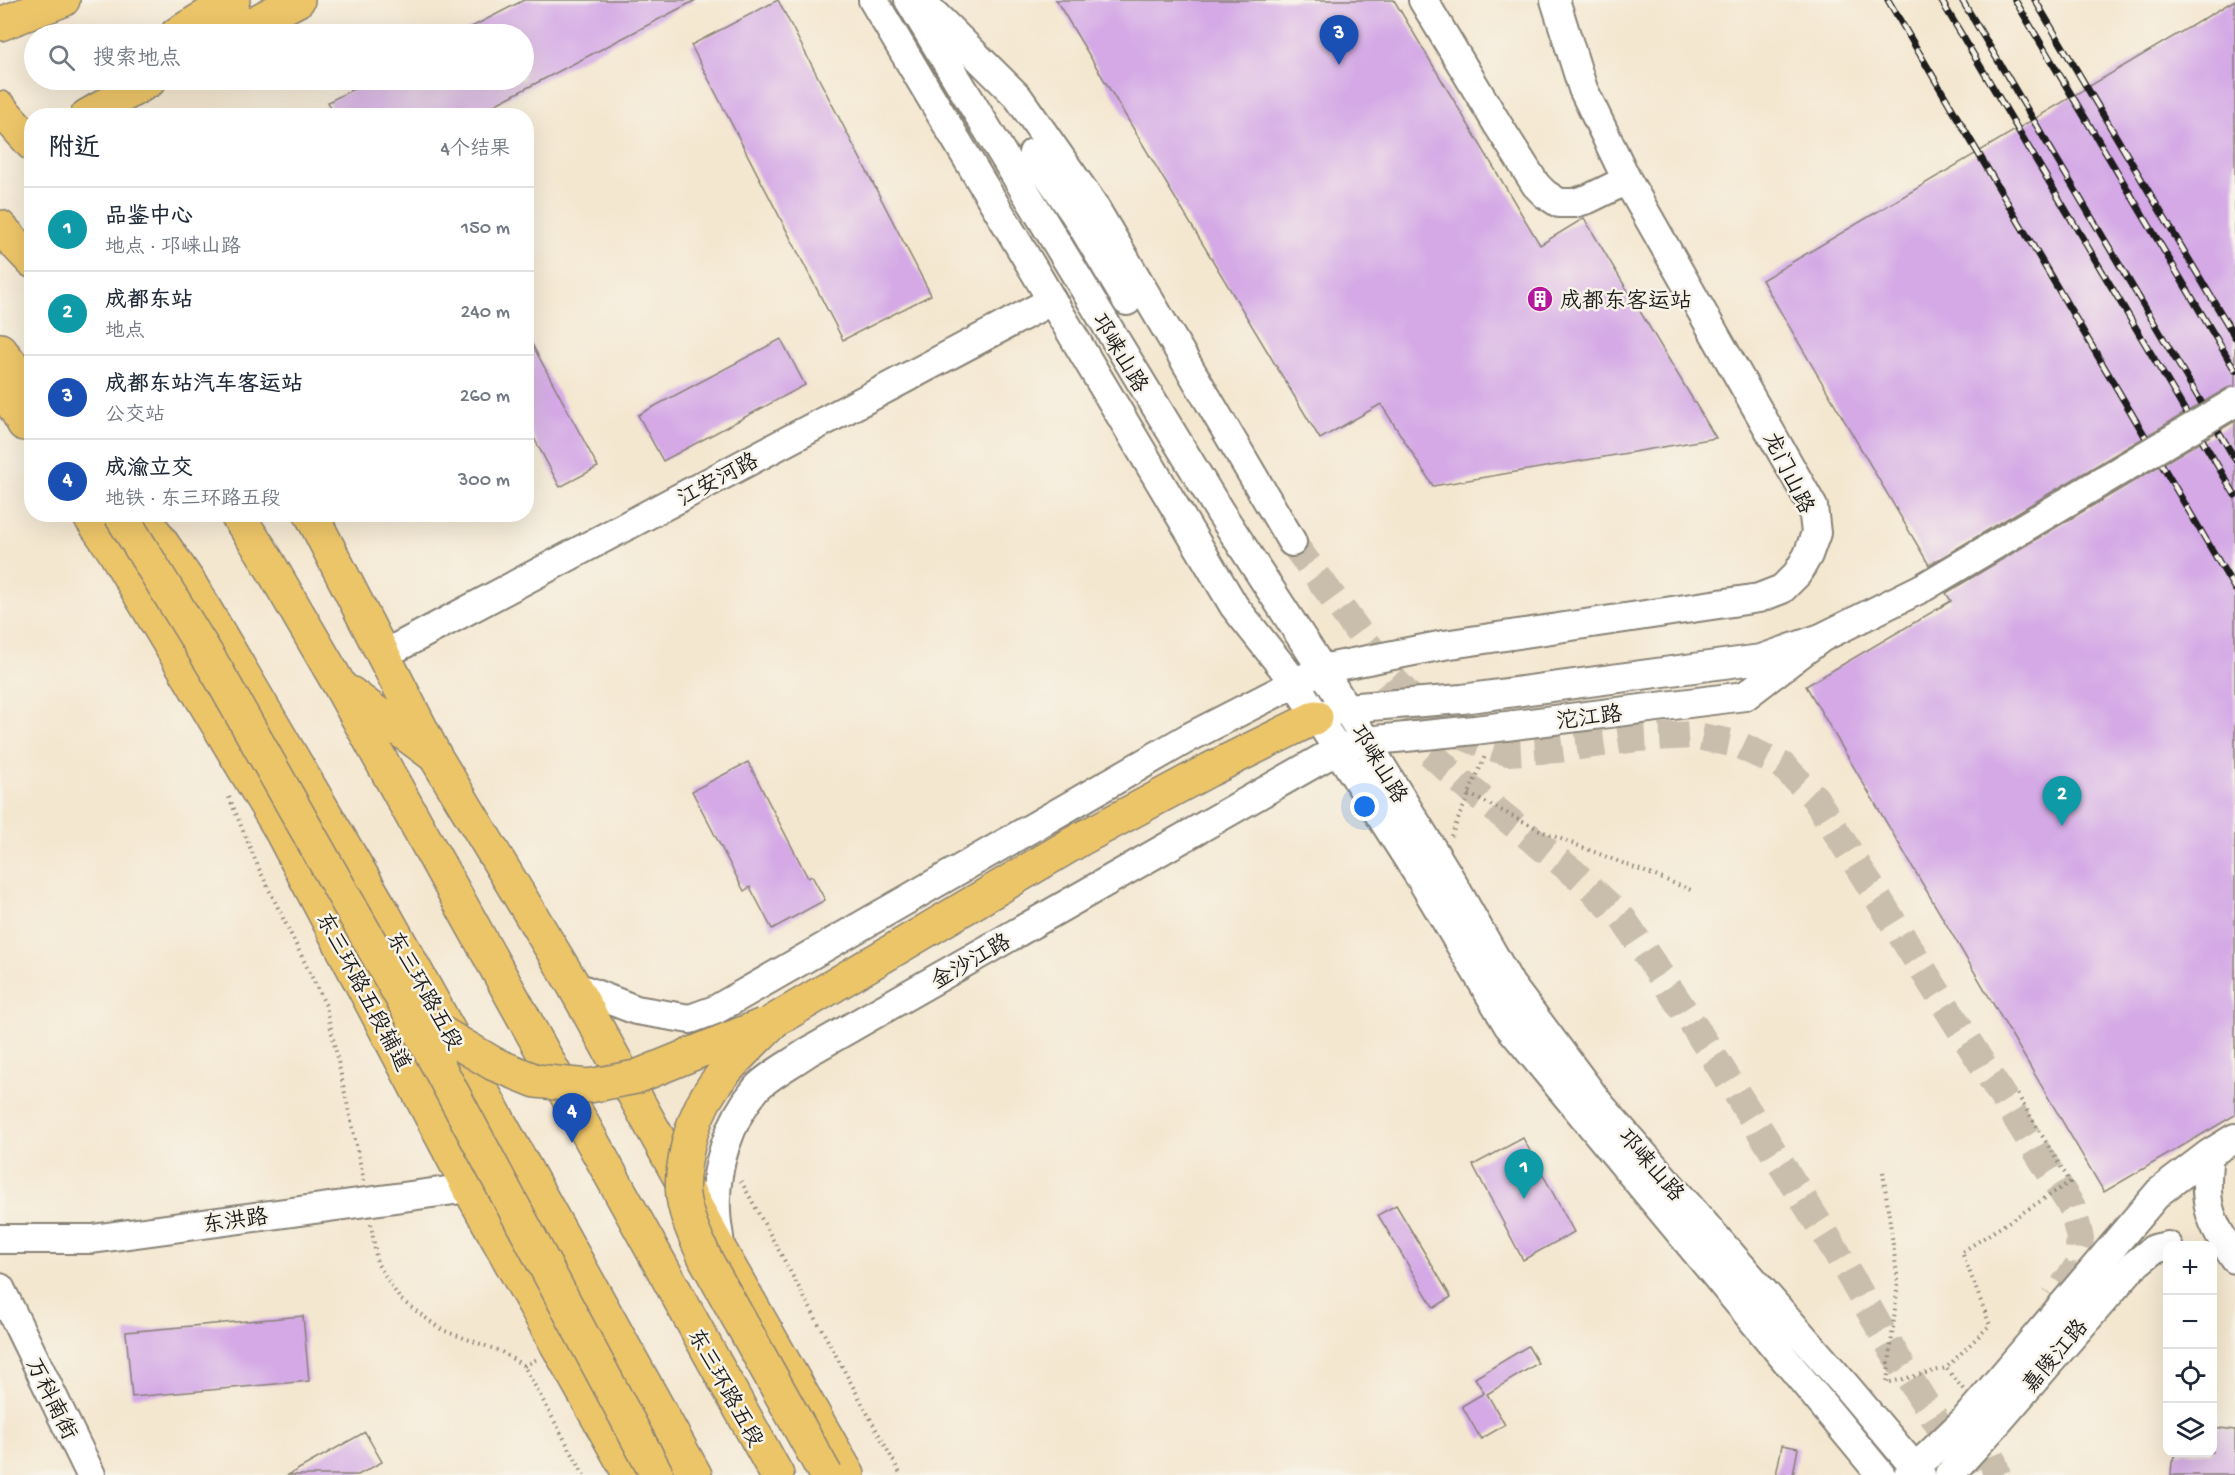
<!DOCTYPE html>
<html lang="zh">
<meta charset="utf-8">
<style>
:root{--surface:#fff;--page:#f6f6f7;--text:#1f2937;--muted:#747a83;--line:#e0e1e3;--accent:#0b8043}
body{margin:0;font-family:"Gochi Hand","LXGW WenKai TC",sans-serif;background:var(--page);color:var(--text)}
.controls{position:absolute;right:18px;bottom:18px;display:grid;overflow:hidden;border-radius:12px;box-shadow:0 6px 24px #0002}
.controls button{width:54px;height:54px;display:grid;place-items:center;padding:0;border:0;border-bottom:2px solid var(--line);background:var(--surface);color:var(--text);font:30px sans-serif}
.you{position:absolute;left:1365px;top:807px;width:21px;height:21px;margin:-15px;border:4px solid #fff;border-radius:50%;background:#1a73e8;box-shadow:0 0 0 9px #1a73e833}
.badge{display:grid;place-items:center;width:39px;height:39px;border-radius:50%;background:var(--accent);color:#fff;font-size:20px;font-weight:700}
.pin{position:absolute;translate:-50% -50px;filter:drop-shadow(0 2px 3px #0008)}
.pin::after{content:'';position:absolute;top:32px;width:21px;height:18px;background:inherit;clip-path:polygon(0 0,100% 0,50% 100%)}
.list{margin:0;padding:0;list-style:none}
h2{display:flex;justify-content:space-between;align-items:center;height:78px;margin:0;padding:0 24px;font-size:26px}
h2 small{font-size:20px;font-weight:400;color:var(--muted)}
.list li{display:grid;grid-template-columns:39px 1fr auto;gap:18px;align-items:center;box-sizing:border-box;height:84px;padding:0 24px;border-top:2px solid var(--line)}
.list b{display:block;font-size:22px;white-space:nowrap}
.list p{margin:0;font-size:20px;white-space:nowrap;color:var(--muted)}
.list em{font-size:20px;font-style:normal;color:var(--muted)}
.icon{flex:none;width:33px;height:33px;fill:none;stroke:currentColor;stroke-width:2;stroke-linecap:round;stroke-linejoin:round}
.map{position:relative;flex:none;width:2235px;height:1475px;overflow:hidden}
.search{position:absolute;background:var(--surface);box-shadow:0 6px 24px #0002;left:24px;top:24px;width:510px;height:66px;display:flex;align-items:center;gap:15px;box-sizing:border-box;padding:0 21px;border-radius:33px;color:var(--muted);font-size:22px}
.panel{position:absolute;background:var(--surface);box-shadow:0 6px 24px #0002;left:24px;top:108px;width:510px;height:414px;border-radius:24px}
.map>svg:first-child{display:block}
.building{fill:#d4a9e6}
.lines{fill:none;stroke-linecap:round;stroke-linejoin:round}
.minor-tunnel{stroke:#c9beac;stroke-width:28;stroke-dasharray:28 14;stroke-linecap:butt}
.minor-casing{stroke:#888276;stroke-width:32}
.major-casing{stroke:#888276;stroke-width:36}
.highway-casing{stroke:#888276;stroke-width:36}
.path{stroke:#888276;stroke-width:4;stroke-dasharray:1.5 4.5;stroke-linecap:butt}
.minor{stroke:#fff;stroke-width:28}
.major{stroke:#edc569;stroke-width:33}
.highway{stroke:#edc569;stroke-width:33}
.rail-casing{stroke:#1c1c1c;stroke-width:7}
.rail{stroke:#f7f3e8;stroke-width:4.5;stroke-dasharray:14;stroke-linecap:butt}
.minor-bridge-casing{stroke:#888276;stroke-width:32;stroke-linecap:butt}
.highway-bridge-casing{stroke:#888276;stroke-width:36;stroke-linecap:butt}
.minor-bridge{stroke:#fff;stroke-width:28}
.highway-bridge{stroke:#edc569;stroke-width:33}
.labels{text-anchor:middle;stroke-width:5;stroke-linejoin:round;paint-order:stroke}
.poi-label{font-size:22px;fill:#1c1c1c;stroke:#f7f3e8;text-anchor:start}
.street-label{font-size:22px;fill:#1c1c1c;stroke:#f7f3e8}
</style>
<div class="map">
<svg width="2235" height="1475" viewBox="0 0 2235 1475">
<rect width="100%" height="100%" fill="#f7f3e8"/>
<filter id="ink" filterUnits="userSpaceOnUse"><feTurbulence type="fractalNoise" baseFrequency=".0167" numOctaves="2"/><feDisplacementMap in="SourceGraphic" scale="12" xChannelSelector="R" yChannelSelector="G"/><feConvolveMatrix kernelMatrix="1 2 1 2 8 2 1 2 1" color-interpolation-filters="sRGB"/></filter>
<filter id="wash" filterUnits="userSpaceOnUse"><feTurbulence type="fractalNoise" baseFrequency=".008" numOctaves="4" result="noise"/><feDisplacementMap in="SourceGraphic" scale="24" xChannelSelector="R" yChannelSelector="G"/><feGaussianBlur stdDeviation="1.35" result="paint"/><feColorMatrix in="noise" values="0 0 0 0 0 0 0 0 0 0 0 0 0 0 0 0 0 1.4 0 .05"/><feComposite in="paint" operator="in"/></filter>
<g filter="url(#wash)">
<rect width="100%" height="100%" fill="#f4e7d0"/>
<g id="blocks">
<path class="building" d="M524 0H696L473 116H335L328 102 371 80H524V34H458Z
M778 0 931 295 843 340 691 45Z
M1056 0H1394L1540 245 1584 218 1716 438 1433 486 1381 404 1320 439Z
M2235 0V386L2227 388 1929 565 1762 280Z
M526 333 598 467 560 487 526 423Z
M781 339 805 385 663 461 638 415Z
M2235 421V1115L2104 1192 1806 686 1951 601 1946 593Z
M748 762 808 878 812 876 825 900 772 929 750 887 744 891 692 791Z
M1523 1138 1574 1232 1523 1260 1473 1165Z
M1396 1205 1451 1297 1434 1308 1378 1215Z
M303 1316 309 1381 132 1397 126 1332Z
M1528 1346 1538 1363 1487 1394 1505 1425 1481 1439 1462 1406 1484 1393 1475 1378Z
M2212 1427 2235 1430V1475H2171L2172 1462 2176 1452H2212Z
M365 1432 382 1462 358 1475H288Z
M1782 1445 1798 1448 1793 1475H1776Z"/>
</g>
</g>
<g filter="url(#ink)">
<use href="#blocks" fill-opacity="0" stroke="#888276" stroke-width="1.5"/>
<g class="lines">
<path class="minor-tunnel" d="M1292 542 1394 680 1423 711 1460 735 1485 745 1508 752 1558 749 1638 738 1691 735 1737 744 1783 766 1815 798 2072 1207 2080 1238 2077 1268 2054 1298
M1376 689 1425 748 1465 785 1574 873 1623 919 1696 1029 1834 1248 1901 1365 1970 1475
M1983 1415V1430L1997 1475"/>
<g class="minor-casing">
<path id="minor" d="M873 0 1234 606 1295 683 1421 879 1508 1025 1881 1475
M909 0 1220 512 1322 669 1445 870 1510 984 1601 1106 1846 1386 1921 1475
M1423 0 1498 125 1536 185 1545 194 1559 203H1574L1588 199 1627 180
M922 2 1018 97 1092 203 1292 542
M1033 153 1075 214 1127 301
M383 655 1051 301
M1329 713 1345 708 1462 699 1761 659 1821 638 1924 587
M574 986 636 1010 690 1019 715 1010 1188 738 1322 669 1444 645 1759 598 1782 589 1797 574 1808 555 1816 533 1813 507 1627 180 1583 89 1555 0
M2209 1154C2203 1204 2208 1218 2235 1259
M0 1239H92L469 1188
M720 1246C719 1234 716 1222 716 1210 714 1168 729 1121 756 1089 766 1077 794 1062 808 1052L1337 750 1366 741 1475 730 1745 696 1821 638
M0 1288 91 1475
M1908 1475 1965 1420 2159 1192 2209 1154 2235 1138
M1949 1475 1996 1424 2133 1266 2154 1249 2168 1246"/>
</g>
<g class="major-casing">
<path id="major" d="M0 24 63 0
M177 34 233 0
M233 34 298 0
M0 108 32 144
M87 116 150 80
M88 514 114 551 279 827 469 1188 630 1475
M311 514 435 756 574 986 721 1252 848 1475"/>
</g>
<g class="highway-casing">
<path id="highway" d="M0 227 32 261
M0 350 32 390
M0 382 24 424
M142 514 190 584 383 912 695 1475
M236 514 261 550 340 686 777 1475
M350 693 435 756
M774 1021 1079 840 1209 770 1316 717"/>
</g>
<path class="path" d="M1469 794 1546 833 1691 890
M229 797 259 869 326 1006 364 1181
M1451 836 1485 756
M1883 1172 1898 1281 1887 1383 1946 1368
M741 1181 901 1475
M371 1224 377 1263 400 1299 442 1330 500 1351 524 1366 584 1475
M524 1366 537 1359
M1963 1389 1946 1368 1990 1325 1962 1252 2070 1182 2016 1092"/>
<use href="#minor" class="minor"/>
<use href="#major" class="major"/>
<use href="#highway" class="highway"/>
<g class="rail-casing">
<path id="rail" d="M1888 0 2235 589
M1941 0 2235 495
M1962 0 2235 459
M2015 0 2235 370
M2035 0 2235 337"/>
</g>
<use href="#rail" class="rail"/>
<g class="minor-bridge-casing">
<path id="minor-bridge" d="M1924 587 2235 402"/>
</g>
<g class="highway-bridge-casing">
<path id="highway-bridge" d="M120 514 218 673 404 1002 657 1475
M414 1011 435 1029 494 1064 536 1081 589 1086 636 1077 763 1025
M774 1021C732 1064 699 1088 687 1150 684 1165 681 1181 683 1196 686 1218 697 1240 706 1260L826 1475"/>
</g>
<use href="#minor-bridge" class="minor-bridge"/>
<use href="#highway-bridge" class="highway-bridge"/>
</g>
</g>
<defs>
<g id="building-disc" transform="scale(1.35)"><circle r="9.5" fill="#b5179e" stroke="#f7f3e8"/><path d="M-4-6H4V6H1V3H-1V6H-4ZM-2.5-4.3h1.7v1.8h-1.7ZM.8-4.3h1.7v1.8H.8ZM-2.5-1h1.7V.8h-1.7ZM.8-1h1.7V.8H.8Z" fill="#fff"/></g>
</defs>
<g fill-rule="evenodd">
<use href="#building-disc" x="1540" y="299"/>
</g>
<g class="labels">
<g class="poi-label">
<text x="1560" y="307">成都东客运站</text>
</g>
<g class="street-label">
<text transform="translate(1121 352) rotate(59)" y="8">邛崃山路</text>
<text transform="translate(1790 472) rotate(64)" y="8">龙门山路</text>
<text transform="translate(717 478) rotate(-28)" y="8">江安河路</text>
<text transform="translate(1589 716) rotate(-7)" y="8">沱江路</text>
<text transform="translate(1380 763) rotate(58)" y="8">邛崃山路</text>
<text transform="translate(970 960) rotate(-30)" y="8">金沙江路</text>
<text transform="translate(426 990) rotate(61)" y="8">东三环路五段</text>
<text transform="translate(365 991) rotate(62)" y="8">东三环路五段辅道</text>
<text transform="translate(1652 1164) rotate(49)" y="8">邛崃山路</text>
<text transform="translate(235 1219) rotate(-8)" y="8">东洪路</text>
<text transform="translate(2054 1355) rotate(-50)" y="8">嘉陵江路</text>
<text transform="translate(727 1387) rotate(61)" y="8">东三环路五段</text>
<text transform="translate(53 1398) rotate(64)" y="8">万科南街</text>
</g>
</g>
</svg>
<div class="controls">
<button>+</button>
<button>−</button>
<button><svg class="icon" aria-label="locate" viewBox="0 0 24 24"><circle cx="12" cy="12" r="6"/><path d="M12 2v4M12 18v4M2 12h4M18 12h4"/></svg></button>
<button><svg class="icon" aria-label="layers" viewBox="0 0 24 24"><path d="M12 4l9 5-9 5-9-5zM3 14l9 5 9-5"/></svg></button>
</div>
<div class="you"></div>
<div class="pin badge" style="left:1524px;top:1199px;background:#0f9aa8">1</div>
<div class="pin badge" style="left:2062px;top:826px;background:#0f9aa8">2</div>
<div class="pin badge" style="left:1339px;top:65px;background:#1a4fb4">3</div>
<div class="pin badge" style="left:572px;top:1143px;background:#1a4fb4">4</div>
<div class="search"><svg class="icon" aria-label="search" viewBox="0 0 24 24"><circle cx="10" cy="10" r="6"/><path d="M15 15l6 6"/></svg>搜索地点</div>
<section class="panel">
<h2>附近<small>4个结果</small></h2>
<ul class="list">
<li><span class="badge" style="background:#0f9aa8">1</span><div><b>品鉴中心</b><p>地点 · 邛崃山路</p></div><em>150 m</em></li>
<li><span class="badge" style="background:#0f9aa8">2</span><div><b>成都东站</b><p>地点</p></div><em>240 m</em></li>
<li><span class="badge" style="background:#1a4fb4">3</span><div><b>成都东站汽车客运站</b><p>公交站</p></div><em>260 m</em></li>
<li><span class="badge" style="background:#1a4fb4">4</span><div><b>成渝立交</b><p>地铁 · 东三环路五段</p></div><em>300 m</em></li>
</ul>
</section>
</div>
